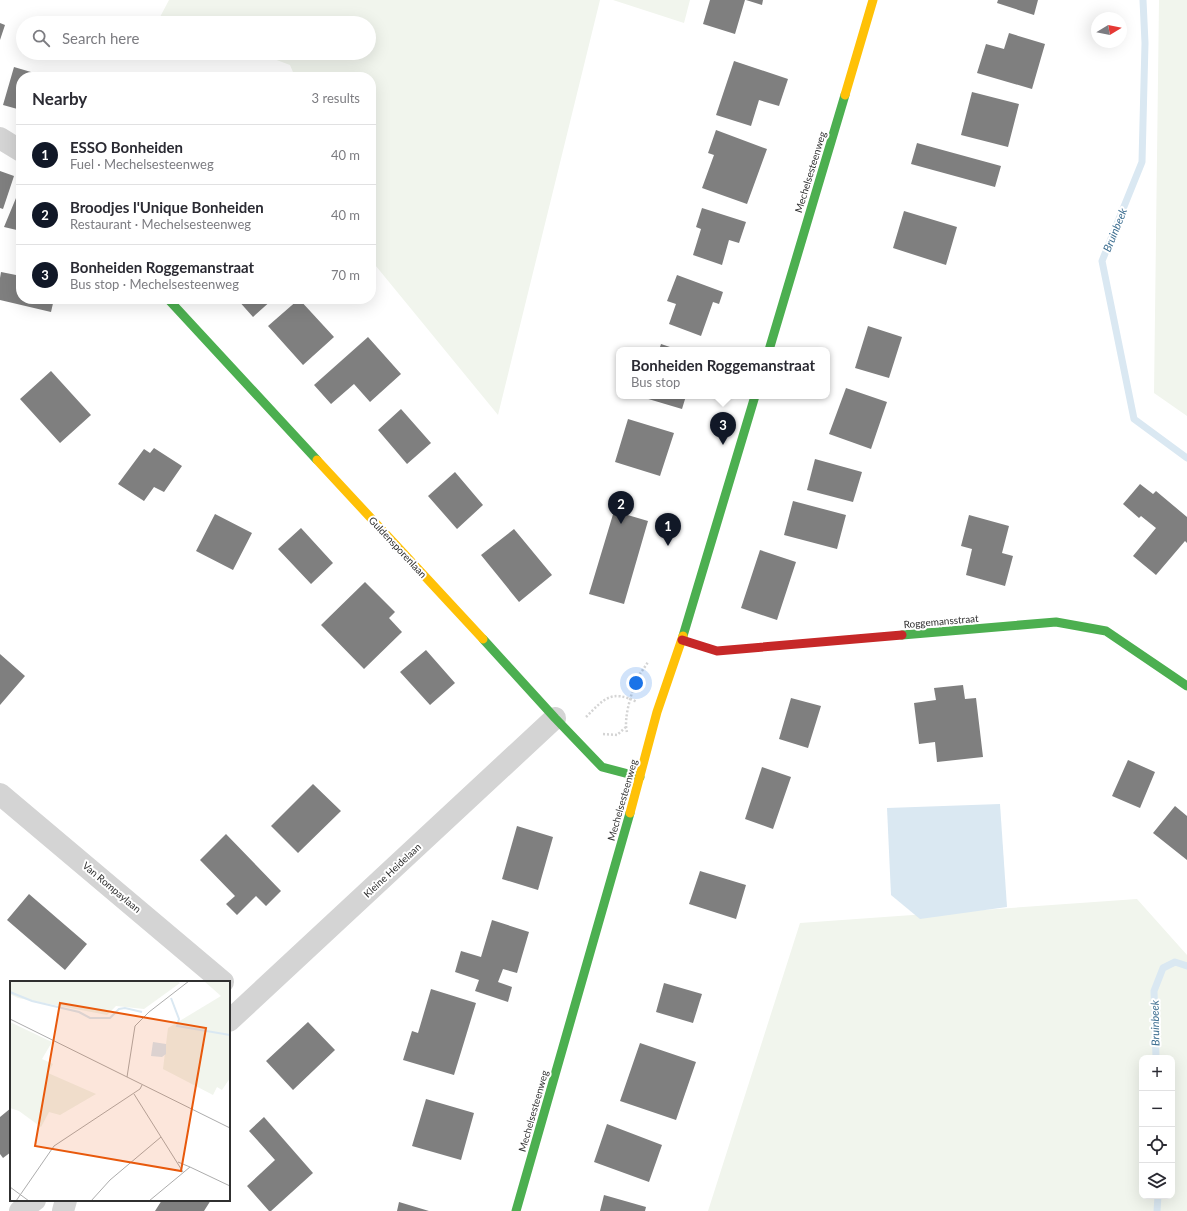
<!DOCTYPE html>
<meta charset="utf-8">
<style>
:root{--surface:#fff;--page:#f7f7f7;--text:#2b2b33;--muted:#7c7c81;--line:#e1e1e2;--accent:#111827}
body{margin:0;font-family:Lato,sans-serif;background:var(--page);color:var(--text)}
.controls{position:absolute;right:12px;bottom:12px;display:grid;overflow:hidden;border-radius:8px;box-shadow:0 4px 16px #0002}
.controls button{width:36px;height:36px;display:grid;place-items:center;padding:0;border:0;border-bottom:1px solid var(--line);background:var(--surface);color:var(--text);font:20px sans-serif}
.compass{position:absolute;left:1091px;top:12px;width:36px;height:36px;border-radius:50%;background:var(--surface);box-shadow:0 4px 16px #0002;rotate:80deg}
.you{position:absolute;left:636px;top:683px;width:14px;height:14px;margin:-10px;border:3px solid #fff;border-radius:50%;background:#1a73e8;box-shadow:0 0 0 6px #1a73e833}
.badge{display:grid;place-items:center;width:26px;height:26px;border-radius:50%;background:var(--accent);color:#fff;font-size:13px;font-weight:700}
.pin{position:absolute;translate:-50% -33px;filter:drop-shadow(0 1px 2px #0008)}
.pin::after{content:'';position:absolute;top:21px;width:14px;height:12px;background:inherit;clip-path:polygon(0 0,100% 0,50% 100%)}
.popup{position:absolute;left:616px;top:347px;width:214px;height:52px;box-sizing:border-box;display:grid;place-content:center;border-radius:8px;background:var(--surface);filter:drop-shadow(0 1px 3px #0005);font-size:13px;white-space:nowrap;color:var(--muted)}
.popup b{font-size:15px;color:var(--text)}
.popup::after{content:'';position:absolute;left:50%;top:100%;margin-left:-8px;border:8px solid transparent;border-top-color:var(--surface)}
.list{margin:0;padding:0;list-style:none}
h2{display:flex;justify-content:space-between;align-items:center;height:52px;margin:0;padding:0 16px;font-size:17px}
h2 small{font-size:13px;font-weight:400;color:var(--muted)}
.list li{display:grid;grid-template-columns:26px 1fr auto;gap:12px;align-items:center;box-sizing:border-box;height:60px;padding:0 16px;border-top:1px solid var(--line)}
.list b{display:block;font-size:15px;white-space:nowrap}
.list p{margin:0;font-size:13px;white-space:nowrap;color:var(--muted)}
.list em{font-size:13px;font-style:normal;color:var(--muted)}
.icon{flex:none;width:22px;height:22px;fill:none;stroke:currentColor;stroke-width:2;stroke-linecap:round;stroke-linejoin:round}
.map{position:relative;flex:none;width:1187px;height:1211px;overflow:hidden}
.search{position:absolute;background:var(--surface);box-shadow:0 4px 16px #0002;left:16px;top:16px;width:360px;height:44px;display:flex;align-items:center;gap:10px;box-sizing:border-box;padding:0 14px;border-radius:22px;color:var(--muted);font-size:15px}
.panel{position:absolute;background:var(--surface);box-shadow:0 4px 16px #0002;left:16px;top:72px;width:360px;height:232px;border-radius:16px}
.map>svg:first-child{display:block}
.green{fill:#f1f5ed;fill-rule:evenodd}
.water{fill:#dae8f2}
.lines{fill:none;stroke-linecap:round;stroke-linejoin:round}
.stream{stroke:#dae8f2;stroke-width:7}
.building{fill:#7f7f7f}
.path{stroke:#d4d4d4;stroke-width:2.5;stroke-dasharray:2 2;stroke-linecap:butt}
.street{stroke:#d4d4d4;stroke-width:22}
.fast{stroke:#4caf50;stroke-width:9}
.slow{stroke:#ffc107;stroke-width:9}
.jam{stroke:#c62828;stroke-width:9}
.labels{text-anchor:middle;stroke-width:4;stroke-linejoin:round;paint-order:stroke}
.street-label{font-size:10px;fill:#303030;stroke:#fff}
.water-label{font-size:11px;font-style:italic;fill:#3e6f91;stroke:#fff}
.inset-river{fill:none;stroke:#dae8f2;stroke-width:2}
.inset-road{fill:none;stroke:#acacac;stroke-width:1}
.view{fill:#e8590c;fill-opacity:0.15;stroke:#e8590c;stroke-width:2}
.inset-edge{fill:none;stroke:#303030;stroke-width:2}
</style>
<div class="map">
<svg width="1187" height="1211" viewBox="0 0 1187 1211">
<rect width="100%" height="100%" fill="#fff"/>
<path class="green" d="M169 0H600L498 415 371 260V77H295L290 65 258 53H369V23H176L160 17Z
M613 0H690L684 23Z
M1159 0H1187V416L1154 393Z
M1137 899 1187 955V1211H708L800 923ZM1142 1058H1172V1196H1142Z"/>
<path class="water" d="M1000 804 1007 907 920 919 891 895 887 808Z"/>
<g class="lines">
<path class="stream" d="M1143 0 1145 43 1142 162 1102 261 1134 419 1187 458
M1156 1058 1154 991 1163 968 1175 962 1187 966
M1157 1211 1158 1196"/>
</g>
<path class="building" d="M710 0H745L735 34 703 24Z
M746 0H763L762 5Z
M998 0H1038L1034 15 997 3Z
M0 23 5 25 0 40Z
M1009 33 1045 44 1032 89 977 73 986 44 1004 49Z
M734 61 788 79 779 106 759 100 751 126 716 115Z
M14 67 48 77H21V110L3 105Z
M972 92 1019 104 1008 147 961 135Z
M716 130 767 149 747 204 702 188 714 155 708 153Z
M917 143 1001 166 995 187 911 164Z
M0 171 14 176 3 209 0 208Z
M16 198 21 201V212L19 221H21V231L4 227Z
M702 208 746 222 739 243 729 240 722 265 693 255 701 229 696 227Z
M904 211 957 227 946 265 893 248Z
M1 272 21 276V299H54L51 312 0 300V278Z
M677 275 723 292 719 304 713 302 701 336 669 324 676 304 667 301Z
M237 299H273L253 317Z
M299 299 334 337 303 365 268 326Z
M868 326 902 337 889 378 855 368Z
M368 337 401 374 370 402 354 384 331 404 314 385Z
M661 344 679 350H659Z
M51 371 91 415 60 443 20 399Z
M846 388 887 402 871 449 829 434Z
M645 396H686L682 409 645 398Z
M401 409 431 443 407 464 378 430Z
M628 419 674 433 660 476 615 462Z
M154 448 182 466 164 492 154 487 144 501 118 484 144 449 150 453Z
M815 459 862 472 853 502 807 490Z
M455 472 483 505 457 529 428 496Z
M1140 484 1153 494 1156 491 1187 517V543L1185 541 1156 575 1133 556 1156 528 1141 516 1139 518 1123 504Z
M793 501 846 515 837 549 784 535Z
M614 511 648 521 624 604 589 594Z
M215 514 252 533 233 570 196 551Z
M969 515 1009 526 1002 553 1013 556 1005 586 966 575 972 549 961 546Z
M301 528 333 563 311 584 278 549Z
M514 529 552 575 519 602 481 555Z
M760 550 796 562 777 620 741 608Z
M365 582 395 612 389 618 402 632 364 669 321 625Z
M426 650 455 683 430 705 400 672Z
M0 654 25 676 0 705Z
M963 685 965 699 976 698 983 757 937 762 935 742 919 744 914 703 936 700 934 688Z
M791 698 821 706 808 748 779 739Z
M1128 760 1155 772 1140 808 1112 796Z
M762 767 791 777 773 829 745 819Z
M313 784 341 811 298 853 271 826Z
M1175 806 1187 816V860L1153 833Z
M517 826 553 837 538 890 502 879Z
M226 834 281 891 266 906 256 896 237 915 226 904 235 896 200 860Z
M700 871 746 885 736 919 689 904Z
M29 894 87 944 65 970 7 920Z
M492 920 529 932 517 973 503 969 498 982 512 987 508 1002 475 991 479 980 455 972 461 951 481 957Z
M664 983 702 994 693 1023 656 1012Z
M431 989 476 1003 454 1075 403 1060 412 1031 418 1033Z
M308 1022 335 1050 293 1090 266 1061Z
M640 1043 696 1062 676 1120 620 1101Z
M426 1099 474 1113 461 1160 412 1146Z
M11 1108V1152L3 1158 0 1154V1117Z
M264 1117 313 1173 271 1211H269L247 1186 275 1160 249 1131Z
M607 1124 662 1145 649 1182 594 1162Z
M604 1195 646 1207 645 1211H600Z
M162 1200H211L204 1211H155Z
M399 1202 429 1211H397Z"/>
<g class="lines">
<path class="path" d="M586 717C604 699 611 689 637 702
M627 732C623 719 632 690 638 677 641 672 645 667 648 662
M603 734 617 735 626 727"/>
<path class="street" d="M0 138 21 151
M0 794 223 982
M229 1021 555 718
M20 1211 35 1200
M63 1211 66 1200"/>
<path class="fast" d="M168 299 317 460
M769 350 845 95
M902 635 1056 622 1106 631 1187 686
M683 636 755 396
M483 639 555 718 602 767 640 777
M516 1211 630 813"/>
<path class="slow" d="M845 95 873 0
M317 460 483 639
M630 813 657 712 683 636"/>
<path class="jam" d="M682 640 717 651 902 635"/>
</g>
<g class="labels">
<g class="street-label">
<text transform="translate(810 172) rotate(-73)" y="4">Mechelsesteenweg</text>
<text transform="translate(398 547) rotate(47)" y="4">Guldensporenlaan</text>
<text transform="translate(941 621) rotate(-5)" y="4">Roggemansstraat</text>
<text transform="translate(622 800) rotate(-74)" y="4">Mechelsesteenweg</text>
<text transform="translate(392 870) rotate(-43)" y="4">Kleine Heidelaan</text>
<text transform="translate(112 887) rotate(40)" y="4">Van Rompaylaan</text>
<text transform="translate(533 1111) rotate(-74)" y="4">Mechelsesteenweg</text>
</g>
<g class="water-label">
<text transform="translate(1115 230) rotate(-68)" y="4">Bruinbeek</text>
<text transform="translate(1155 1023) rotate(-91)" y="4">Bruinbeek</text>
</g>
</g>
<g transform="translate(10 981)">
<rect width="220" height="220" fill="#fff"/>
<path d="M0 0H167L170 2 134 28 106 25 97 34 8 17 0 13ZM194 0H220V97L212 109 207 106 203 114 153 88 158 47 211 15ZM0 41 42 61 32 78 43 83 38 92 86 113 50 134 39 131 31 146 9 130 0 127Z" fill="#f1f5ed"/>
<path d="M143 61 156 63V73L152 76 141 75Z" fill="#dae8f2"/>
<path class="inset-river" d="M0 11 22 20 69 31 80 37H100L109 28 115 27 132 31M161 17 169 38 167 45 220 54"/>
<path class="inset-road" d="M0 38 220 147M117 96 125 45 139 31 179 0M124 113 173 191M168 181 180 186M0 206 19 220M6 220 44 165 130 108 132 104M81 220 100 199 151 156M139 220 180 186 220 205"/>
<path class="view" d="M50 22 196 47 171 190 25 165Z"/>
<rect width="220" height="220" class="inset-edge"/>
</g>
</svg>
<div class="controls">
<button>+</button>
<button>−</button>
<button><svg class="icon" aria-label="locate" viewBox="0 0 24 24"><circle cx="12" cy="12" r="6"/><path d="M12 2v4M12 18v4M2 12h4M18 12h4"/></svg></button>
<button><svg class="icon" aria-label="layers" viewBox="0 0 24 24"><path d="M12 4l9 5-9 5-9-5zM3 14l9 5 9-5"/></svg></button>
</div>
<svg class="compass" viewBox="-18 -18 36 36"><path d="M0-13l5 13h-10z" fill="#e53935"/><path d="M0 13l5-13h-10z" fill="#7c7c81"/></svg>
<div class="you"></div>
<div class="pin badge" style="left:668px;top:546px">1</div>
<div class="pin badge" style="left:621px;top:524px">2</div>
<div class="pin badge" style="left:723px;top:445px">3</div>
<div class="popup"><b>Bonheiden Roggemanstraat</b>Bus stop</div>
<div class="search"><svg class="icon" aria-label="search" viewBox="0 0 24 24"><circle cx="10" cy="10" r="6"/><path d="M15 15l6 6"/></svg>Search here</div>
<section class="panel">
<h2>Nearby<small>3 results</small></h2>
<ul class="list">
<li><span class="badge">1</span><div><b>ESSO Bonheiden</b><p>Fuel · Mechelsesteenweg</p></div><em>40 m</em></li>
<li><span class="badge">2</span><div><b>Broodjes l'Unique Bonheiden</b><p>Restaurant · Mechelsesteenweg</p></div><em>40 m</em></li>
<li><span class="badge">3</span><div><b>Bonheiden Roggemanstraat</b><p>Bus stop · Mechelsesteenweg</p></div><em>70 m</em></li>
</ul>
</section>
</div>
